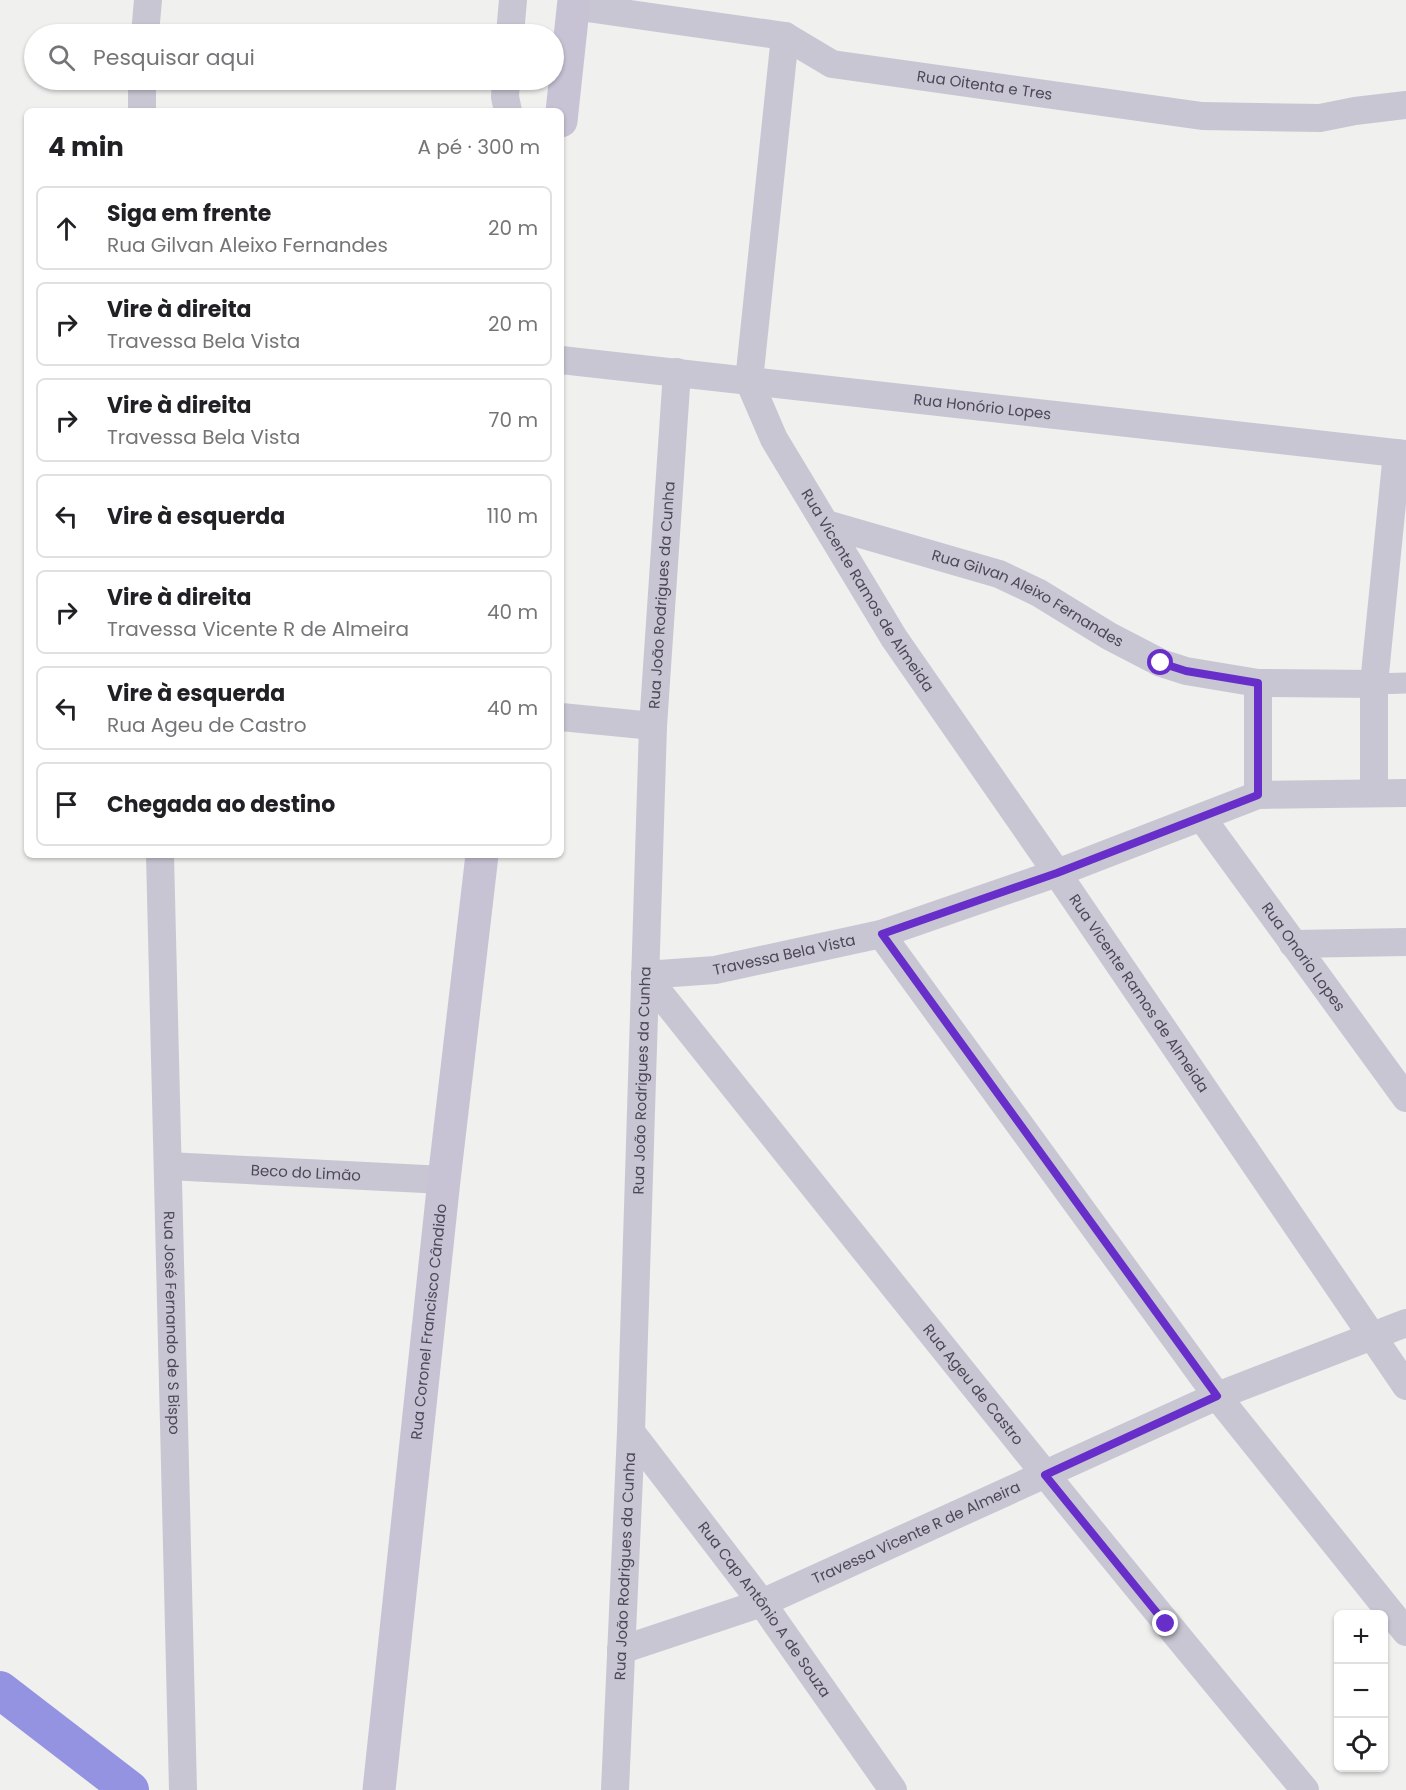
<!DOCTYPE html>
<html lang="pt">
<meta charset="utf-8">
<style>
:root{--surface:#fff;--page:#f2f2f2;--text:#202124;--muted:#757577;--line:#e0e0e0}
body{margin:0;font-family:Poppins,sans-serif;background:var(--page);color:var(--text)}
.controls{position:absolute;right:18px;bottom:18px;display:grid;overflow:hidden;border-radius:9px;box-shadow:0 2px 4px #0004}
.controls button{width:54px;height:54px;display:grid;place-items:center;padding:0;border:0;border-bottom:2px solid var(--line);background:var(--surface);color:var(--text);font:30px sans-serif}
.stop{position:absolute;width:18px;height:18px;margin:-14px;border:4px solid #672eca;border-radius:50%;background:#fff}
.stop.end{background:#672eca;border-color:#fff;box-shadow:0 2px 6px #0008}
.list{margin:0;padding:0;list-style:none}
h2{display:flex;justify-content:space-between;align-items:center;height:78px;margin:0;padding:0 24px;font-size:26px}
h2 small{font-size:20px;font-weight:400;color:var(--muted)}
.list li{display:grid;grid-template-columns:39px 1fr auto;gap:18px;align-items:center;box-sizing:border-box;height:84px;margin:0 12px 12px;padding:0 12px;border:2px solid var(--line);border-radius:9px}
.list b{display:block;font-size:22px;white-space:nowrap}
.list p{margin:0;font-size:20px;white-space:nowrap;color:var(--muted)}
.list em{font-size:20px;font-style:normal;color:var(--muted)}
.icon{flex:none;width:33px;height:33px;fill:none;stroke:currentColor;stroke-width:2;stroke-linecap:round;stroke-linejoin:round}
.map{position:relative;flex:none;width:1406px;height:1790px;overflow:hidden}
.search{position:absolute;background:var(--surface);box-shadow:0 2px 4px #0004;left:24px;top:24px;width:540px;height:66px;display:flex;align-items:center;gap:15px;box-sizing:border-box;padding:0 21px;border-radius:33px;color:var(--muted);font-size:22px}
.panel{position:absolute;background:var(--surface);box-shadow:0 2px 4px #0004;left:24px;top:108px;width:540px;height:750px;border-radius:9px}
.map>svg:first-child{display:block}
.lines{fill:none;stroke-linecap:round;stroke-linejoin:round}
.canal{stroke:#9493e1;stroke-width:38}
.pedestrian{stroke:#c9c6d3;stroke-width:21}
.minor{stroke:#c9c6d3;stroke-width:28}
.secondary{stroke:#c8c3d4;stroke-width:33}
.route{stroke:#672eca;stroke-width:8}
.labels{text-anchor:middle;stroke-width:4.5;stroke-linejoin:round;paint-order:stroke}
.street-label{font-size:15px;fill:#4d4859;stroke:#fff}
</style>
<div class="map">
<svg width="1406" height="1790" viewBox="0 0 1406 1790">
<rect width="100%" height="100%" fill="#f0f0ee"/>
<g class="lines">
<path class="canal" d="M0 1690 130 1790"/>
<path class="pedestrian" d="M1374 684 1406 683"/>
<g class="minor">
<path id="s1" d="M573 6 785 36 832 64 1202 116 1320 118 1355 111 1406 105"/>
<path d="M145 34 148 0"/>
<path d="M510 34 513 0"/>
<path id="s2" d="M785 36 749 381 774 439 894 638 1057 873 1406 1386"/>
<path d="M142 80V111"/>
<path d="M506 80 505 97 508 111"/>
<path id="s3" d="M561 360 1406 454"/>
<path id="s4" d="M826 524 999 574 1039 593 1109 636 1161 663 1186 671 1258 683 1374 684"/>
<path d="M561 717 653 726"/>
<path d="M1374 793V684L1397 453"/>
<path d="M1258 795V683"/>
<path id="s5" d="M1202 818 1406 1098"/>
<path id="s6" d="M160 855 183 1790"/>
<path d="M881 934 1217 1396 1406 1632"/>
<path d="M1293 944 1406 942"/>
<path id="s7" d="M645 975C863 1248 1081 1522 1305 1790"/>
<path id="s8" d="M645 975 715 970 881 934 1057 873 1258 795 1406 793"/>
<path id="s9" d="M168 1166 444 1180"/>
<path id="s10" d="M631 1432 762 1603 893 1790"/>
<path id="s11" d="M621 1650 762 1603 1217 1396 1406 1323"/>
<path id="s12" d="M615 1790 631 1432 653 726 677 372"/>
</g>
<g class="secondary">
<path d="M561 121 574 0"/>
<path id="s13" d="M379 1790 444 1180 482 855"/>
</g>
</g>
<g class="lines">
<path class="route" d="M1161 663 1186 671 1258 683V795L1057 873 882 934 1217 1396 1045 1475 1166 1624"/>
</g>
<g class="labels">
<g class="street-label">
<text dy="5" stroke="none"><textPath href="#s1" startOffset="423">Rua Oitenta e Tres</textPath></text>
<text dy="5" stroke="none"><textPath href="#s3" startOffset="424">Rua Honório Lopes</textPath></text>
<text dy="5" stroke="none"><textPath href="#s2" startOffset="588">Rua Vicente Ramos de Almeida</textPath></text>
<text dy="5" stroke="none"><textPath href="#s12" startOffset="1196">Rua João Rodrigues da Cunha</textPath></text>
<text dy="5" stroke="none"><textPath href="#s4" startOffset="216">Rua Gilvan Aleixo Fernandes</textPath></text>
<text dy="5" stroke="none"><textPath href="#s8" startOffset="141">Travessa Bela Vista</textPath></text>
<text dy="5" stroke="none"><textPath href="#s5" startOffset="172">Rua Onorio Lopes</textPath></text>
<text dy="5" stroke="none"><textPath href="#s2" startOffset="1074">Rua Vicente Ramos de Almeida</textPath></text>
<text dy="5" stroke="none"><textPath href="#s12" startOffset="710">Rua João Rodrigues da Cunha</textPath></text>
<text dy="5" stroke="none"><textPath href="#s9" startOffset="138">Beco do Limão</textPath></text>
<text dy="5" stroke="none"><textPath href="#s13" startOffset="471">Rua Coronel Francisco Cândido</textPath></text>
<text dy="5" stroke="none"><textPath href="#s6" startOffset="468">Rua José Fernando de S Bispo</textPath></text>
<text dy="5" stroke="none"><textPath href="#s7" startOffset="525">Rua Ageu de Castro</textPath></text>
<text dy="5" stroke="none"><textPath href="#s11" startOffset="318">Travessa Vicente R de Almeira</textPath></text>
<text dy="5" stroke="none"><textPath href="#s12" startOffset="224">Rua João Rodrigues da Cunha</textPath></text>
<text dy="5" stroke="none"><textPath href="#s10" startOffset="222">Rua Cap Antônio A de Souza</textPath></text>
</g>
</g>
</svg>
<div class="controls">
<button>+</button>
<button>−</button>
<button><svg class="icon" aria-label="locate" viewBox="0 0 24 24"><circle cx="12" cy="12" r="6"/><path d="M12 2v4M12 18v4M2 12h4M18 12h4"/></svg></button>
</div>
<div class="stop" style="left:1161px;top:663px"></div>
<div class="stop end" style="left:1166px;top:1624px"></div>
<div class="search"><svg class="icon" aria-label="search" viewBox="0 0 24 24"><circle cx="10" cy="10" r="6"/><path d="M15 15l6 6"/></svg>Pesquisar aqui</div>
<section class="panel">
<h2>4 min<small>A pé · 300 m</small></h2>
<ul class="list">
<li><svg class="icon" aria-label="ahead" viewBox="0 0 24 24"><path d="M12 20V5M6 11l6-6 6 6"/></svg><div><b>Siga em frente</b><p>Rua Gilvan Aleixo Fernandes</p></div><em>20 m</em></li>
<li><svg class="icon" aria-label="right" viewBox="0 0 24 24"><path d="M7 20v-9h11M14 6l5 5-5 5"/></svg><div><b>Vire à direita</b><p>Travessa Bela Vista</p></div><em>20 m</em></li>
<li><svg class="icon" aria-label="right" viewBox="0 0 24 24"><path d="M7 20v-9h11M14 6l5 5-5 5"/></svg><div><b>Vire à direita</b><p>Travessa Bela Vista</p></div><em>70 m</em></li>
<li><svg class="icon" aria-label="left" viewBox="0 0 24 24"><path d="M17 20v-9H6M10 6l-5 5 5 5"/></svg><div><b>Vire à esquerda</b></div><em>110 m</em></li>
<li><svg class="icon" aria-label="right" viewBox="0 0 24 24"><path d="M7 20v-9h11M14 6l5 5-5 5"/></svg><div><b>Vire à direita</b><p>Travessa Vicente R de Almeira</p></div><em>40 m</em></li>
<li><svg class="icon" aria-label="left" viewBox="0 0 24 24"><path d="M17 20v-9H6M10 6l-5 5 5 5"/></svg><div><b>Vire à esquerda</b><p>Rua Ageu de Castro</p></div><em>40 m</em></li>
<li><svg class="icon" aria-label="arrive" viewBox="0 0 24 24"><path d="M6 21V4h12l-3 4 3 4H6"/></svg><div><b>Chegada ao destino</b></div></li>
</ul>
</section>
</div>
